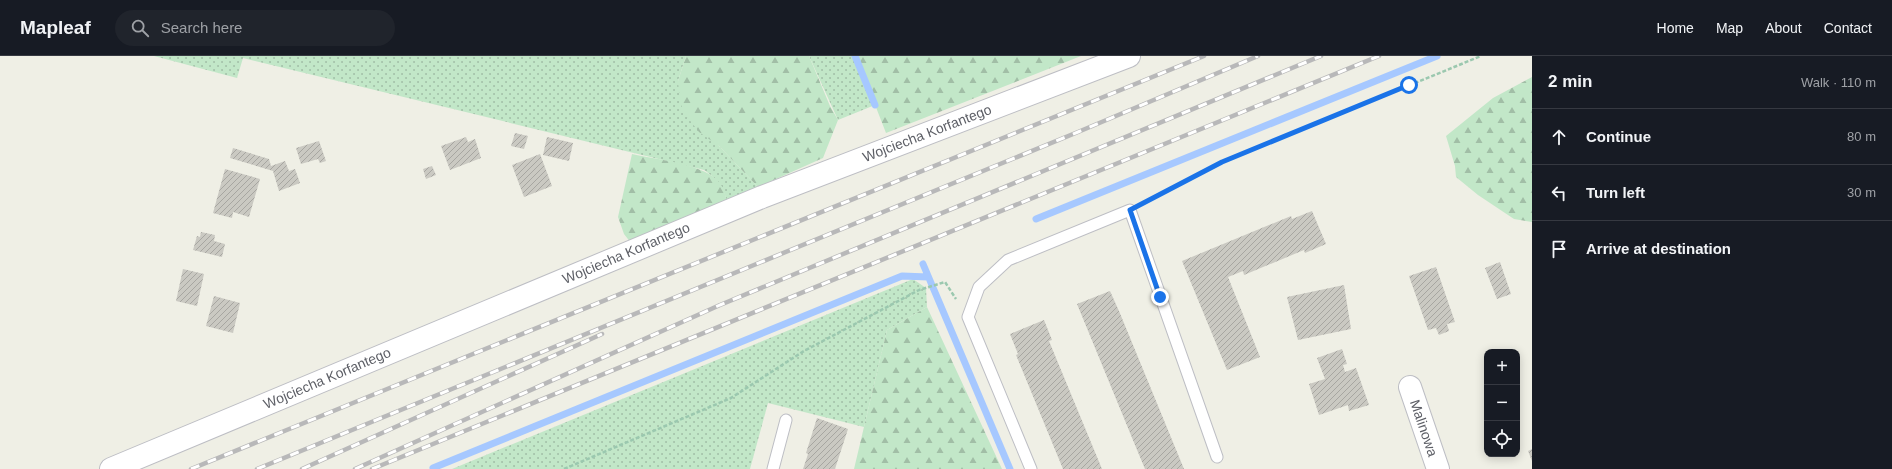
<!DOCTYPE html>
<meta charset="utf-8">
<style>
:root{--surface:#171b24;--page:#20242c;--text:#f1f3f6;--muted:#9ea1a6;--line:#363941}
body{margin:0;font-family:Helvetica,sans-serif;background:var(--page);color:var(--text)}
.controls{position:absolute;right:12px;bottom:12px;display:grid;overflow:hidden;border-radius:8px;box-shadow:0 2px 10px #0003}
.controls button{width:36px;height:36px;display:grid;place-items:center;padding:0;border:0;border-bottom:1px solid var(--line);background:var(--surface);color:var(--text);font:20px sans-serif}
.stop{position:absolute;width:12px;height:12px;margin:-9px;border:3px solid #1a73e8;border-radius:50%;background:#fff}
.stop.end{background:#1a73e8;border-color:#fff;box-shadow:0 1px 4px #0008}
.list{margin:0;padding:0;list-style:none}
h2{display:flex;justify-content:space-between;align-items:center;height:52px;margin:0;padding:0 16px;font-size:17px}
h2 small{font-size:13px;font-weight:400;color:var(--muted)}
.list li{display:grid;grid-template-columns:26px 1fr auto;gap:12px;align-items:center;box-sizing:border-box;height:56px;padding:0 16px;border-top:1px solid var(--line)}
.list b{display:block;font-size:15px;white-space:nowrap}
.list em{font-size:13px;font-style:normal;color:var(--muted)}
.icon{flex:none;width:22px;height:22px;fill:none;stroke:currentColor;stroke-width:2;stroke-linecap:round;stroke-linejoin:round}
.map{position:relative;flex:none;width:1532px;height:413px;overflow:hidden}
header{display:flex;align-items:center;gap:24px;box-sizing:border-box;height:56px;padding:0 20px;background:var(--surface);border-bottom:1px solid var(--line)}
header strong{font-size:19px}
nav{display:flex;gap:22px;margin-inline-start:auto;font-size:14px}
.search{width:280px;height:36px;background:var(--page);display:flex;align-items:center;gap:10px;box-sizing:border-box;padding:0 14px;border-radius:22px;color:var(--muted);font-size:15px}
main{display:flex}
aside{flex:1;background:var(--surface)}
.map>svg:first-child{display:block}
.grass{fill:url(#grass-dots)}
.forest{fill:url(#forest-firs)}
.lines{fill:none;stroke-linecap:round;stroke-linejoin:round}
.stream{stroke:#a6c8ff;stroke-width:7}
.building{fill:url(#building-hatch)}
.lane-casing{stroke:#bdbec4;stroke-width:13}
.street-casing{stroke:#bdbec4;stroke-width:24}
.path{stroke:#9bc8af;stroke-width:2.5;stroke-dasharray:4 2;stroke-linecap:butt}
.lane{stroke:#fff;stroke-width:11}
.street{stroke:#fff;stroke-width:22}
.rail-casing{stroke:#b8b8b9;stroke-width:4.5}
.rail{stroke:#fff;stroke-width:3;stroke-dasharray:9;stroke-linecap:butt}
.route{stroke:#1a73e8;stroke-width:5}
.labels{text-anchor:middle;stroke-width:4;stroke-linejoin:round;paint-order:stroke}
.street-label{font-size:14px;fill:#5d5f66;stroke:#fff}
</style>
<header>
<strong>Mapleaf</strong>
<div class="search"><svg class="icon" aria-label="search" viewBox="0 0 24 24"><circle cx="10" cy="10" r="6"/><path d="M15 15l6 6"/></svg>Search here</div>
<nav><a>Home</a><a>Map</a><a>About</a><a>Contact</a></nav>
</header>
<main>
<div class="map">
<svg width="1532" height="413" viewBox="0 0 1532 413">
<defs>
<pattern id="grass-dots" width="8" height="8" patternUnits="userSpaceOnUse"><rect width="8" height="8" fill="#c2e7c8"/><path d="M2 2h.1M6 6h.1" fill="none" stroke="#a1bea6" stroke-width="1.8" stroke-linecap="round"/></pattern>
<pattern id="forest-firs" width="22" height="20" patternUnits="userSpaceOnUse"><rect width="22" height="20" fill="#c2e7c8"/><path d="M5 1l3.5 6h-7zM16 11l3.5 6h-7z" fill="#a1bea6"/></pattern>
<pattern id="building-hatch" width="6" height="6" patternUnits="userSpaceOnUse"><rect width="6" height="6" fill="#cac9c2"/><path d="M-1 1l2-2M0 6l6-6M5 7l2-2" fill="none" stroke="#a7a6a1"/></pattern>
</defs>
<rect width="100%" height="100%" fill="#efefe5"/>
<path class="grass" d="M154 0H686L678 25 719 90 758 131 727 145C722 128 718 124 704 114L243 2 237 22Z
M809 0H856L875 49 838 64Z
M913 223 926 232 927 251 887 274 864 371 768 347 750 413H452Z"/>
<path class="forest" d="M686 0H809L830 50 838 64 823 102 758 131 719 90 699 76 688 62 680 47 678 25Z
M856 0H1081L886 77Z
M1532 21V166L1514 163 1478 139 1456 121 1455 110 1446 80 1493 42Z
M632 98C655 103 700 108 716 123 722 128 725 137 727 145L631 187 624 178 618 161Z
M927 251 1002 413H854L887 274Z"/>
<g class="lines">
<path class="stream" d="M855 0 875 49
M1036 163 1437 0
M923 208 1010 413
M433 412 902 220 928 221"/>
</g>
<path class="building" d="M515 77 528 80 524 93 511 90Z
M466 81 468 86 475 83 481 102 450 114 441 90Z
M547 81 573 87 569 105 543 99Z
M319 85 326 105 320 107 318 103 301 108 296 92Z
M233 92 269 103 271 110 285 105 289 115 295 113 300 127 279 135 273 115 230 102Z
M540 98 552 130 524 141 512 109Z
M432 110 436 119 426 123 423 113Z
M225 113 260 123 249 161 233 156 232 162 213 157Z
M1312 155 1326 188 1305 197 1304 194 1244 219 1243 215 1228 221 1260 301 1227 314 1182 205 1291 160 1292 163Z
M201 176 215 179 214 185 225 188 222 201 193 194 197 180 200 181Z
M1500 206 1511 238 1497 243 1485 212Z
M1436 211 1455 266 1447 268 1449 275 1439 279 1436 272 1428 274 1409 220Z
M183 213 204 218 197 250 176 245Z
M1344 229 1351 273 1298 284 1287 241Z
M1110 235 1119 255 1184 413H1145L1135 389 1077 248Z
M214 240 240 247 233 277 206 270Z
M1044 264 1052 284 1049 285 1102 413H1063L1016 299 1018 298 1010 278Z
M1342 293 1347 308 1343 309 1345 316 1356 312 1369 349 1349 355 1348 349 1319 359 1309 328 1325 323 1317 302Z
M817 362 848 373 835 413H803L808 398 806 397Z
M1532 393V405L1528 395Z"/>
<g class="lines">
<g class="lane-casing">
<path id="lane" d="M773 413 786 364
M1031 413 968 261 979 231 1008 204 1130 154 1217 401"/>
</g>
<g class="street-casing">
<path id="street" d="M1410 331 1438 413
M111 413 762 141 1129 0"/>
</g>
<path class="path" d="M1146 146 1222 106 1481 0
M564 413 731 342 804 295 919 234 945 226 956 243"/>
<use href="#lane" class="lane"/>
<use href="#street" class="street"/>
<g class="rail-casing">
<path id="rail" d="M191 413 1204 0
M257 413 1078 76 1258 0
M302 413 602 278
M355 413 720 249 1321 0
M372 413 1379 0"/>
</g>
<use href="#rail" class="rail"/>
</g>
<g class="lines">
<path class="route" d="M1160 241 1130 154 1222 106 1409 29"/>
</g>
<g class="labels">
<g class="street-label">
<text transform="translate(927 77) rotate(-21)" y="5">Wojciecha Korfantego</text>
<text transform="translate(626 197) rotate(-23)" y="5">Wojciecha Korfantego</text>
<text transform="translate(327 322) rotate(-23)" y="5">Wojciecha Korfantego</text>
<text transform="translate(1424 372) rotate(71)" y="5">Malinowa</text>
</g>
</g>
</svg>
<div class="controls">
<button>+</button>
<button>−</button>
<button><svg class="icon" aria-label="locate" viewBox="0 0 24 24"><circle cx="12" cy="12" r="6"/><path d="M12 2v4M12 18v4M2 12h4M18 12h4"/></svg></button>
</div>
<div class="stop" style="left:1409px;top:29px"></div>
<div class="stop end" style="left:1160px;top:241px"></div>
</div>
<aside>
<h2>2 min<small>Walk · 110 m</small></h2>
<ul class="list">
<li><svg class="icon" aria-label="ahead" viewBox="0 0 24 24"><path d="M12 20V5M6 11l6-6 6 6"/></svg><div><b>Continue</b></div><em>80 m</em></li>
<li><svg class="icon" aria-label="left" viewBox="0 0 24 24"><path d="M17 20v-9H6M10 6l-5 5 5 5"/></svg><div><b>Turn left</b></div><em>30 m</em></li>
<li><svg class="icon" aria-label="arrive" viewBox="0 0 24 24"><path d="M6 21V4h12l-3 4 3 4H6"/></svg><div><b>Arrive at destination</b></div></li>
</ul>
</aside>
</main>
